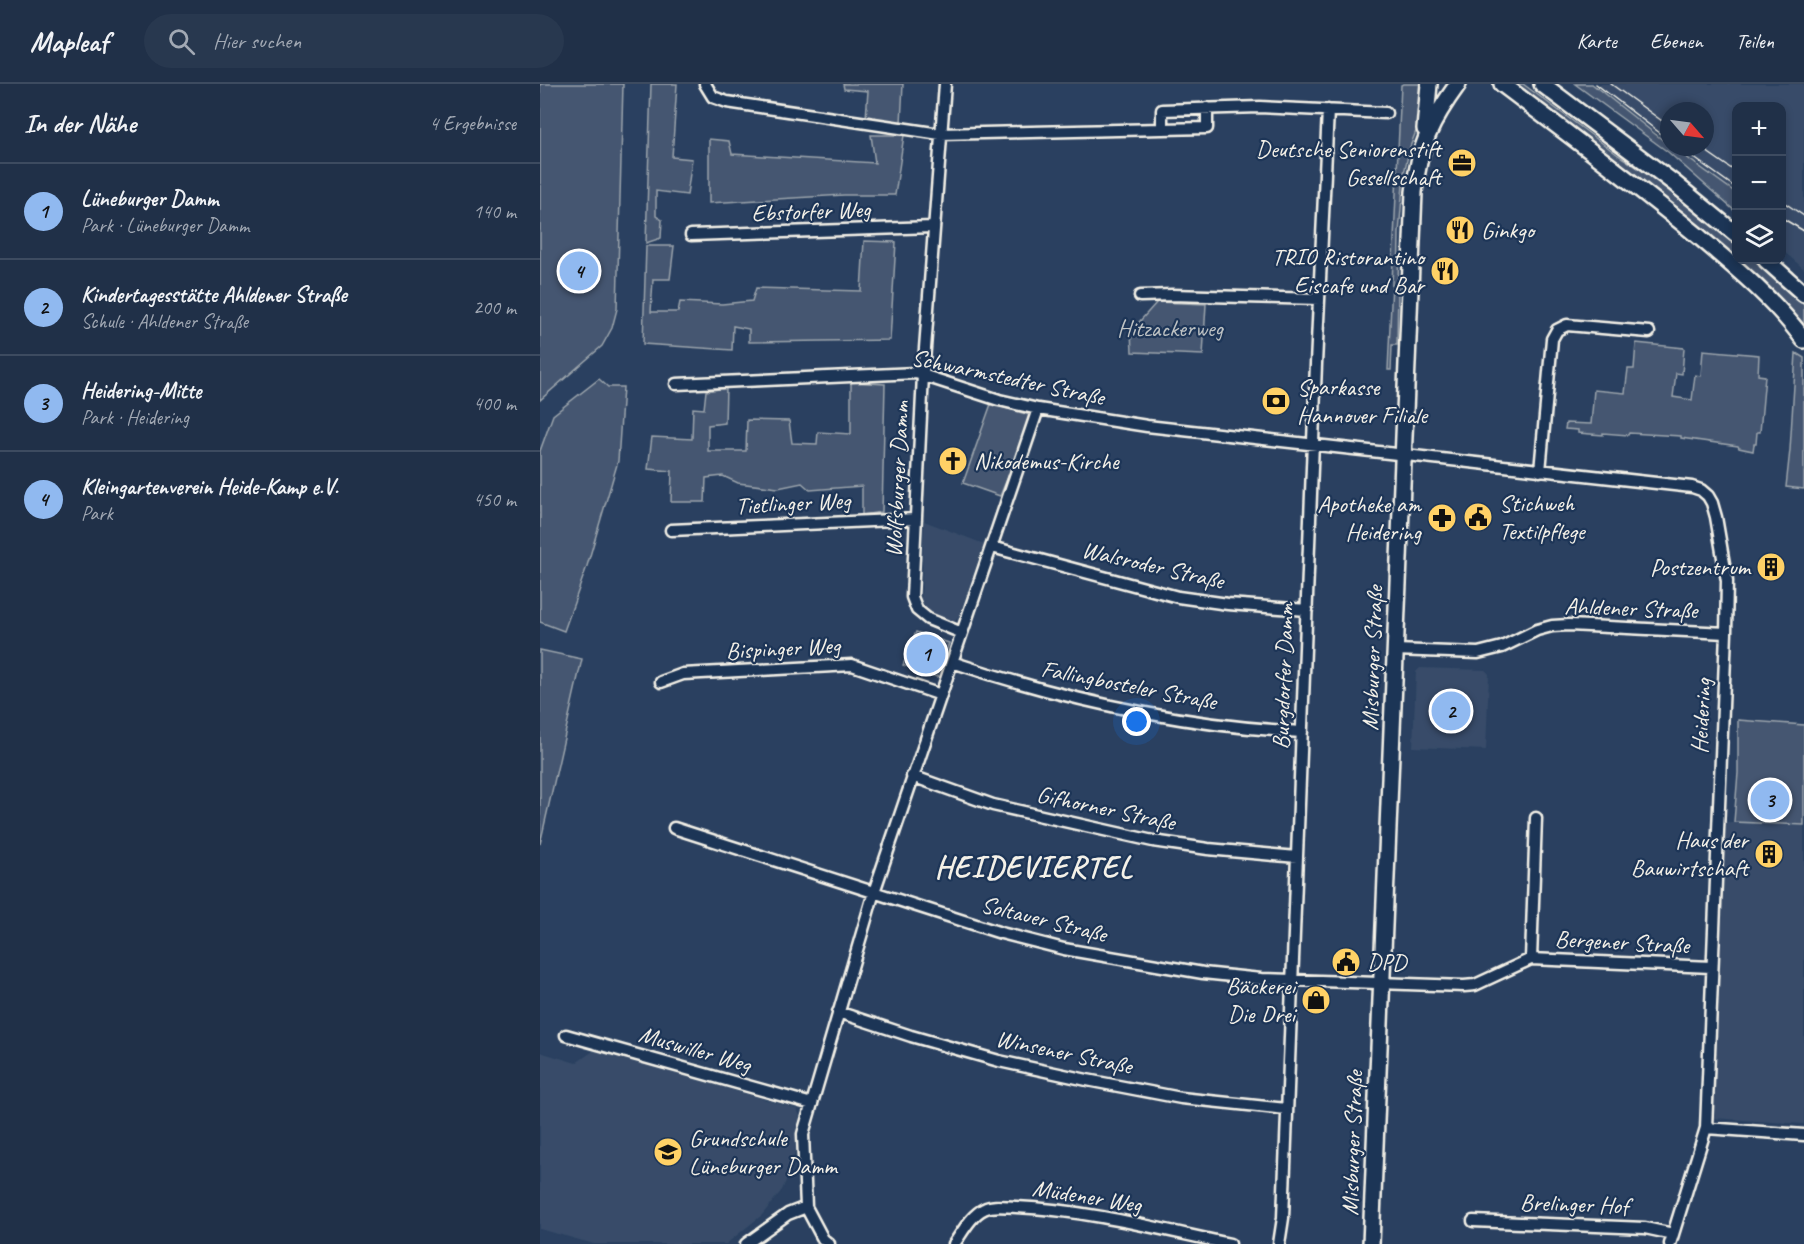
<!DOCTYPE html>
<html lang="de">
<meta charset="utf-8">
<style>
:root{--surface:#203048;--page:#28384f;--text:#f1f3f6;--muted:#a2a9b4;--line:#3d4b60;--accent:#90b9f0}
body{margin:0;font-family:Caveat,sans-serif;background:var(--page);color:var(--text)}
.controls{position:absolute;right:18px;top:18px;display:grid;overflow:hidden;border-radius:12px;box-shadow:0 3px 9px #0003}
.controls button{width:54px;height:54px;display:grid;place-items:center;padding:0;border:0;border-bottom:2px solid var(--line);background:var(--surface);color:var(--text);font:30px sans-serif}
.compass{position:absolute;left:1120px;top:18px;width:54px;height:54px;border-radius:50%;background:var(--surface);box-shadow:0 3px 9px #0003;rotate:118deg}
.you{position:absolute;left:597px;top:638px;width:21px;height:21px;margin:-15px;border:4px solid #fff;border-radius:50%;background:#1a73e8;box-shadow:0 0 0 9px #1a73e833}
.badge{display:grid;place-items:center;width:39px;height:39px;border-radius:50%;background:var(--accent);color:#111;font-size:20px;font-weight:700}
.pin{position:absolute;translate:-50% -50%;border:3px solid #fff;box-shadow:0 2px 6px #0006}
.list{margin:0;padding:0;list-style:none}
h2{display:flex;justify-content:space-between;align-items:center;height:78px;margin:0;padding:0 24px;font-size:26px}
h2 small{font-size:20px;font-weight:400;color:var(--muted)}
.list li{display:grid;grid-template-columns:39px 1fr auto;gap:18px;align-items:center;box-sizing:border-box;height:96px;padding:0 24px;border-top:2px solid var(--line)}
.list b{display:block;font-size:22px;white-space:nowrap}
.list p{margin:0;font-size:20px;white-space:nowrap;color:var(--muted)}
.list em{font-size:20px;font-style:normal;color:var(--muted)}
.icon{flex:none;width:33px;height:33px;fill:none;stroke:currentColor;stroke-width:2;stroke-linecap:round;stroke-linejoin:round}
.map{position:relative;flex:none;width:1264px;height:1160px;overflow:hidden}
header{display:flex;align-items:center;gap:36px;box-sizing:border-box;height:84px;padding:0 30px;background:var(--surface);border-bottom:2px solid var(--line)}
header strong{font-size:28px}
nav{display:flex;gap:33px;margin-inline-start:auto;font-size:21px}
.search{width:420px;height:54px;background:var(--page);display:flex;align-items:center;gap:15px;box-sizing:border-box;padding:0 21px;border-radius:33px;color:var(--muted);font-size:22px}
main{display:flex}
aside{flex:1;background:var(--surface)}
.map>svg:first-child{display:block}
.built{fill:#374c69}
.green{fill:#445771;stroke:#9ca4ac;stroke-width:1.5}
.lines{fill:none;stroke-linecap:round;stroke-linejoin:round}
.street-casing{stroke:#f4f1e8;stroke-width:15}
.secondary-casing{stroke:#f4f1e8;stroke-width:20}
.street{stroke:#1d3557;stroke-width:10}
.secondary{stroke:#1d3557;stroke-width:15}
.tram{stroke:#f4f1e8;stroke-width:1.5}
.labels{text-anchor:middle;stroke-width:4.5;stroke-linejoin:round;paint-order:stroke}
.poi-label{font-size:24px;fill:#f4f1e8;stroke:#1d3557;text-anchor:end}
.street-label{font-size:24px;fill:#f4f1e8;stroke:#1d3557}
.park-label{font-size:24px;fill:#bfc3c4;stroke:#1d3557}
.district-label{font-size:30px;font-weight:bold;letter-spacing:1.5px;fill:#f4f1e8;stroke:#1d3557}
</style>
<header>
<strong>Mapleaf</strong>
<div class="search"><svg class="icon" aria-label="search" viewBox="0 0 24 24"><circle cx="10" cy="10" r="6"/><path d="M15 15l6 6"/></svg>Hier suchen</div>
<nav><a>Karte</a><a>Ebenen</a><a>Teilen</a></nav>
</header>
<main>
<aside>
<h2>In der Nähe<small>4 Ergebnisse</small></h2>
<ul class="list">
<li><span class="badge">1</span><div><b>Lüneburger Damm</b><p>Park · Lüneburger Damm</p></div><em>140 m</em></li>
<li><span class="badge">2</span><div><b>Kindertagesstätte Ahldener Straße</b><p>Schule · Ahldener Straße</p></div><em>200 m</em></li>
<li><span class="badge">3</span><div><b>Heidering-Mitte</b><p>Park · Heidering</p></div><em>400 m</em></li>
<li><span class="badge">4</span><div><b>Kleingartenverein Heide-Kamp e.V.</b><p>Park</p></div><em>450 m</em></li>
</ul>
</aside>
<div class="map">
<svg width="1264" height="1160" viewBox="0 0 1264 1160">
<rect width="100%" height="100%" fill="#2a4060"/>
<filter id="ink" filterUnits="userSpaceOnUse"><feTurbulence type="fractalNoise" baseFrequency=".0167" numOctaves="2"/><feDisplacementMap in="SourceGraphic" scale="12" xChannelSelector="R" yChannelSelector="G"/><feConvolveMatrix kernelMatrix="1 2 1 2 8 2 1 2 1" color-interpolation-filters="sRGB"/></filter>
<g filter="url(#ink)">
<path class="built" d="M1052 0H1264V185L1242 166V22H1196V109L1132 63H1165V27H1129V61Z
M384 437 444 460 419 532 415 537 408 536 392 530 387 527 381 519Z
M880 584 945 586 949 590 946 666 873 663 876 588Z
M1186 738 1264 741V1040L1173 1034Z
M56 965 257 1025 259 1030 260 1037 257 1061 249 1090 242 1106 222 1131 186 1160H54L0 1145V968L36 979Z"/>
<path class="green" d="M0 0H83L77 225 72 244 62 262 0 316Z
M111 0H137L132 73 152 75 147 111 116 107V132L122 136 121 154 106 159Z
M303 0H363L361 39 326 34 328 7 304 5Z
M863 0H885L881 34 870 63 864 89 859 149 857 261H852L851 286H848L861 1Z
M969 0H983L1078 71 1126 102 1196 160V176H1215L1264 221V245Z
M1035 0H1052L1129 61V63H1132L1196 109V128L1128 68Z
M331 51H364L355 111H304L169 119V55L189 57 192 70 335 79Z
M324 157 356 158 350 256 209 258V245L193 242 192 266 103 260 106 162H134L130 195H113L111 228H138L140 218 182 220 212 217 216 204 321 207Z
M617 218 666 220 663 271 592 268 591 247Z
M1096 259 1144 264 1142 290 1136 289 1133 313 1152 316 1155 291 1161 292 1163 266 1219 271 1218 291 1225 292 1220 348H1217L1216 360H1214L1213 367 1199 364 1198 362 1141 354V352L1089 349 1088 351 1063 349V351L1038 349V346L1025 345 1026 339 1051 340 1054 306 1085 309 1088 285H1094Z
M1256 269 1264 274V405L1246 403 1250 366Z
M59 295 68 303H83L78 377 47 482 24 547 0 538V367L13 331Z
M311 298 345 300 342 428 322 431V402L270 406 262 399 238 404 198 399 183 392 166 394 165 418H131L132 387 108 385 112 353 152 355 153 324 164 325 166 307 186 304 185 339 168 341V367H206L207 336 249 337 252 359 277 360 278 348 311 350Z
M451 320 493 332 460 412 423 399Z
M376 548 409 559 397 593 363 581Z
M0 566 42 575 0 760Z
M1198 636 1264 641V741L1194 738 1198 689Z"/>
<g class="lines">
<g class="street-casing">
<path id="street" d="M165 0 173 13 187 18 400 50 622 45
M405 0 383 291 372 513 377 526 388 535 422 549
M667 24V44L622 45V26L720 23 846 29
M151 151 393 143
M600 212 632 211 779 215
M136 300 376 289 459 316 498 325 607 342 1152 403 1161 406 1168 412 1172 419 1176 433 1187 497 1186 549 1166 1044 1130 1160
M1000 387 1012 255 1017 246 1027 241 1109 248
M131 446 376 435
M452 463 638 513 688 520 767 526
M855 566 938 569 962 563 997 546 1012 542 1029 541 1186 549
M412 578C526 616 642 642 762 648
M121 598 143 590 312 581 401 611
M372 692 453 721 613 757 668 765 757 773
M134 744 461 849 524 865 663 889 721 895 924 902 935 901 991 875 1171 883
M991 875 996 734
M298 928 371 952 459 977 547 996 641 1014 746 1025
M26 951 272 1020
M1166 1044 1264 1051
M933 1137 1105 1144 1133 1150
M206 1160 248 1130 266 1123
M289 1160 283 1155 266 1123 263 1050 334 808 498 325
M414 1160C422 1149 431 1131 444 1125 453 1120 466 1123 476 1123 548 1126 619 1145 690 1160
M739 1160 743 1134 776 280 788 26"/>
</g>
<g class="secondary-casing">
<path id="secondary" d="M962 0C1027 49 1093 98 1157 151 1195 183 1235 216 1264 256
M1002 0 1134 99 1196 150
M885 45 889 0
M1226 176 1264 210
M831 1160 874 108C879 62 891 37 918 0"/>
</g>
<use href="#street" class="street"/>
<use href="#secondary" class="secondary"/>
<path class="tram" d="M1056 0 1129 56
M1071 0 1129 42
M1139 63 1196 104
M1160 63 1196 88
M1242 117 1264 132
M1242 134 1264 147"/>
</g>
</g>
<defs>
<g id="office-disc" transform="scale(1.5)"><circle r="9.5" fill="#ffd166" stroke="#1d3557"/><path d="M-6-3h4V-5.5h4V-3h4V5H-6ZM-1-4.5V-3h2v-1.5ZM-6 0V1H6V0Z" fill="#111"/></g>
<g id="restaurant-disc" transform="scale(1.5)"><circle r="9.5" fill="#ffd166" stroke="#1d3557"/><path d="M-5-6h1v4h1v-4h1v4h1v-4h1v5L-1.5 .5V6h-2V.5L-5-1ZM5-6V6H3V1.5H1.5Q1.5-4 5-6Z" fill="#111"/></g>
<g id="bank-disc" transform="scale(1.5)"><circle r="9.5" fill="#ffd166" stroke="#1d3557"/><path d="M-6-4H6V4H-6ZM0-2.3a2.3 2.3 0 1 0 0 4.6a2.3 2.3 0 1 0 0-4.6Z" fill="#111"/></g>
<g id="church-disc" transform="scale(1.5)"><circle r="9.5" fill="#ffd166" stroke="#1d3557"/><path d="M-1.2-6h2.4v3.5h3.3v2.4h-3.3V6h-2.4V-.1h-3.3v-2.4h3.3Z" fill="#111"/></g>
<g id="civic-disc" transform="scale(1.5)"><circle r="9.5" fill="#ffd166" stroke="#1d3557"/><path d="M-.6-6.5H3V-4.5H.6V-3L4-1V1h2V6H-6V1h2V-1L-.6-3ZM-1.2 2.5V6h2.4V2.5Z" fill="#111"/></g>
<g id="pharmacy-disc" transform="scale(1.5)"><circle r="9.5" fill="#ffd166" stroke="#1d3557"/><path d="M-2-6h4v4h4v4h-4v4h-4v-4h-4v-4h4Z" fill="#111"/></g>
<g id="building-disc" transform="scale(1.5)"><circle r="9.5" fill="#ffd166" stroke="#1d3557"/><path d="M-4-6H4V6H1V3H-1V6H-4ZM-2.5-4.3h1.7v1.8h-1.7ZM.8-4.3h1.7v1.8H.8ZM-2.5-1h1.7V.8h-1.7ZM.8-1h1.7V.8H.8Z" fill="#111"/></g>
<g id="shop-disc" transform="scale(1.5)"><circle r="9.5" fill="#ffd166" stroke="#1d3557"/><path d="M-5-2.5h2.3a2.7 3.5 0 0 1 5.4 0H5L5.5 6h-11ZM-1.5-2.5h3a1.5 2.3 0 0 0-3 0Z" fill="#111"/></g>
<g id="school-disc" transform="scale(1.5)"><circle r="9.5" fill="#ffd166" stroke="#1d3557"/><path d="M0-5L7-2L0 1L-7-2ZM-4 1L0 2.5L4 1V4Q0 6-4 4Z" fill="#111"/></g>
</defs>
<g fill-rule="evenodd">
<use href="#office-disc" x="922" y="79"/>
<use href="#restaurant-disc" x="920" y="146"/>
<use href="#restaurant-disc" x="905" y="187"/>
<use href="#bank-disc" x="736" y="317"/>
<use href="#church-disc" x="413" y="377"/>
<use href="#civic-disc" x="938" y="433"/>
<use href="#pharmacy-disc" x="902" y="434"/>
<use href="#building-disc" x="1231" y="483"/>
<use href="#building-disc" x="1229" y="770"/>
<use href="#civic-disc" x="806" y="878"/>
<use href="#shop-disc" x="776" y="916"/>
<use href="#school-disc" x="128" y="1068"/>
</g>
<g class="labels">
<g class="poi-label">
<text x="901" y="73">Deutsche Seniorenstift<tspan x="901" dy="28">Gesellschaft</tspan></text>
<text x="941" y="154" text-anchor="start">Ginkgo</text>
<text x="884" y="181">TRIO Ristorantino<tspan x="884" dy="28">Eiscafe und Bar</tspan></text>
<text x="757" y="311" text-anchor="start">Sparkasse<tspan x="757" dy="28">Hannover Filiale</tspan></text>
<text x="434" y="385" text-anchor="start">Nikodemus-Kirche</text>
<text x="959" y="427" text-anchor="start">Stichweh<tspan x="959" dy="28">Textilpflege</tspan></text>
<text x="881" y="428">Apotheke am<tspan x="881" dy="28">Heidering</tspan></text>
<text x="1210" y="491">Postzentrum</text>
<text x="1208" y="764">Haus der<tspan x="1208" dy="28">Bauwirtschaft</tspan></text>
<text x="827" y="886" text-anchor="start">DPD</text>
<text x="755" y="910">Bäckerei<tspan x="755" dy="28">Die Drei</tspan></text>
<text x="149" y="1062" text-anchor="start">Grundschule<tspan x="149" dy="28">Lüneburger Damm</tspan></text>
</g>
<g class="street-label">
<text transform="translate(271 127) rotate(-2)" y="8">Ebstorfer Weg</text>
<text transform="translate(468 293) rotate(12)" y="8">Schwarmstedter Straße</text>
<text transform="translate(357 395) rotate(-87)" y="8">Wolfsburger Damm</text>
<text transform="translate(253 419) rotate(-3)" y="8">Tietlinger Weg</text>
<text transform="translate(613 481) rotate(13)" y="8">Walsroder Straße</text>
<text transform="translate(1091 524) rotate(2)" y="8">Ahldener Straße</text>
<text transform="translate(243 564) rotate(-3)" y="8">Bispinger Weg</text>
<text transform="translate(832 574) rotate(-88)" y="8">Misburger Straße</text>
<text transform="translate(743 592) rotate(-88)" y="8">Burgdorfer Damm</text>
<text transform="translate(589 601) rotate(11)" y="8">Fallingbosteler Straße</text>
<text transform="translate(1161 632) rotate(-87)" y="8">Heidering</text>
<text transform="translate(566 724) rotate(12)" y="8">Gifhorner Straße</text>
<text transform="translate(504 835) rotate(14)" y="8">Soltauer Straße</text>
<text transform="translate(1082 858) rotate(3)" y="8">Bergener Straße</text>
<text transform="translate(155 965) rotate(16)" y="8">Muswiller Weg</text>
<text transform="translate(524 968) rotate(12)" y="8">Winsener Straße</text>
<text transform="translate(812 1059) rotate(-88)" y="8">Misburger Straße</text>
<text transform="translate(547 1112) rotate(9)" y="8">Müdener Weg</text>
<text transform="translate(1034 1120) rotate(2)" y="8">Brelinger Hof</text>
</g>
<g class="park-label">
<text x="630" y="252">Hitzackerweg</text>
</g>
<g class="district-label">
<text x="494" y="793">HEIDEVIERTEL</text>
</g>
</g>
</svg>
<div class="controls">
<button>+</button>
<button>−</button>
<button><svg class="icon" aria-label="layers" viewBox="0 0 24 24"><path d="M12 4l9 5-9 5-9-5zM3 14l9 5 9-5"/></svg></button>
</div>
<svg class="compass" viewBox="-18 -18 36 36"><path d="M0-13l5 13h-10z" fill="#e53935"/><path d="M0 13l5-13h-10z" fill="#a2a9b4"/></svg>
<div class="you"></div>
<div class="pin badge" style="left:386px;top:570px">1</div>
<div class="pin badge" style="left:911px;top:627px">2</div>
<div class="pin badge" style="left:1230px;top:716px">3</div>
<div class="pin badge" style="left:39px;top:187px">4</div>
</div>
</main>
